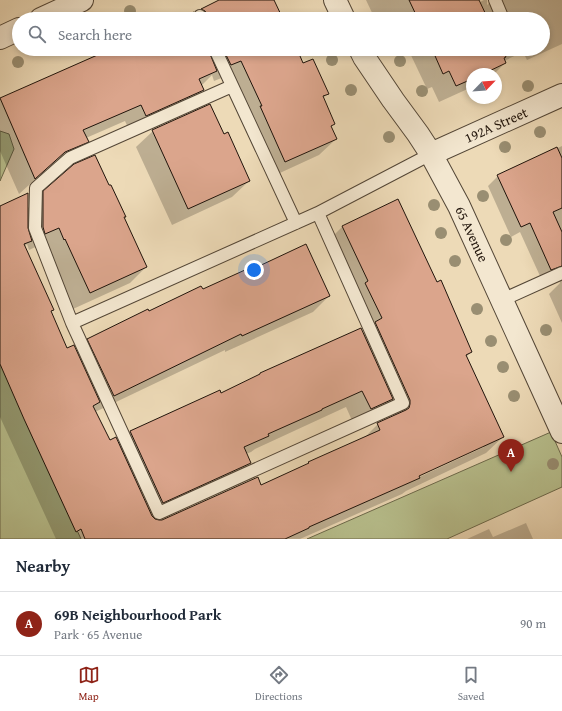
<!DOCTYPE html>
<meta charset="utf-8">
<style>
:root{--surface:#fff;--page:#f6f6f7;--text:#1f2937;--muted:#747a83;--line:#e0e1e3;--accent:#8f2418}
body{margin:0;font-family:"Gentium Book Plus",serif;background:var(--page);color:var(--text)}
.compass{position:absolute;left:466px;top:68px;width:36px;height:36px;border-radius:50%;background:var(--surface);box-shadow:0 2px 6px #0003;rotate:65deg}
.you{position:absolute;left:254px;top:270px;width:14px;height:14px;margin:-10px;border:3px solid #fff;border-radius:50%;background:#1a73e8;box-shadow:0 0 0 6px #1a73e833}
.badge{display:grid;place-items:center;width:26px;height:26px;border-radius:50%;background:var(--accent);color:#fff;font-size:13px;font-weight:700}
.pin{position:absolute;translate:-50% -33px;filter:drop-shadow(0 1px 2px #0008)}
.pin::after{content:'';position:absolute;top:21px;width:14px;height:12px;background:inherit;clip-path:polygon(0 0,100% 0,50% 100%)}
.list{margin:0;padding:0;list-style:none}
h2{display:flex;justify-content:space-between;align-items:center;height:52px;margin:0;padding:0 16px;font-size:17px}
h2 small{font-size:13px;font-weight:400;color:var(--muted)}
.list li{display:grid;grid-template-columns:26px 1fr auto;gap:12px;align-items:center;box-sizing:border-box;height:64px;padding:0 16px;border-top:1px solid var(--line)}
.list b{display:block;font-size:15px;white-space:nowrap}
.list p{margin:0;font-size:13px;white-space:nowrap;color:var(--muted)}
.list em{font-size:13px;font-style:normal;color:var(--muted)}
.icon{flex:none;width:22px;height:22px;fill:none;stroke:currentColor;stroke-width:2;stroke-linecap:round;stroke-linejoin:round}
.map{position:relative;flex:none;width:562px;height:539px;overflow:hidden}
.search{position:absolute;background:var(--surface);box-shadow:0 2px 6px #0003;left:12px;right:12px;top:12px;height:44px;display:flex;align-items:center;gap:10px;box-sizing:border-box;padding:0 14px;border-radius:22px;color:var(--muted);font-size:15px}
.sheet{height:116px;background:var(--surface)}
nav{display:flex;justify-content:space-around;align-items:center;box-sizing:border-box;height:56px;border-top:1px solid var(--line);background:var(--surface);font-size:11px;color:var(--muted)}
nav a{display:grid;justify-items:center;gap:2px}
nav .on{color:var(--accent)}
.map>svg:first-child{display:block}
.green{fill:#b8c08e;stroke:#6c6a4c}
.shadow{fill:#0003;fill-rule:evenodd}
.building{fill:#dba58c;stroke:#20140b}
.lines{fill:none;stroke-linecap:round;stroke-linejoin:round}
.service-casing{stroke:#534636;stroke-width:14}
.minor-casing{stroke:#534636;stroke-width:24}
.tertiary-casing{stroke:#534636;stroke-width:24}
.service{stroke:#f3e7d0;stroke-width:12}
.minor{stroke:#f3e7d0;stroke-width:22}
.tertiary{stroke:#f3e7d0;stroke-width:22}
.tree{fill:#998e72}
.labels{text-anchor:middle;stroke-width:4;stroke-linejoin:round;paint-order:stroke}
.street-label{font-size:14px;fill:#20140b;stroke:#f3e7d0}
</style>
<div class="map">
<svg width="562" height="539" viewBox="0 0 562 539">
<rect width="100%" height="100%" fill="#eddab7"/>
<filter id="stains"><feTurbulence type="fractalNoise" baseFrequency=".005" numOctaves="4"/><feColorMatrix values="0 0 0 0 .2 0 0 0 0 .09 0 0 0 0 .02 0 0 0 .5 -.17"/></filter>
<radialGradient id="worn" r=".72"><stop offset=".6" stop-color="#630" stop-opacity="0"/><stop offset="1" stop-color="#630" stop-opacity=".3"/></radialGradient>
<path class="green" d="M0 131 9 134 14 149 0 181Z
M0 363 81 539H0Z
M551 432 562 457V487L447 539H307Z"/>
<path class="shadow" d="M222 0H273L282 19H176H192L201 9Z
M366 0H473L478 3 484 0H487V5L492 0H562V44L527 60 523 52 504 61 505 63 494 74H472V87L439 102 432 87 427 89 408 49H543V19H394V18L391 19H375Z
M110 49H296L303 64 328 94 323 98 334 124 330 128 336 139 319 155 269 178 224 77 214 81 212 75 201 86 203 90 187 106 130 132 125 121 86 138 87 141 71 158 48 168 19 194 0 151V99L108 51Z
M153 131 224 135 249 181 232 197 172 225 136 147Z
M562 146V323L549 294 560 283 559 280 543 278 541 276H540L520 232 511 237 488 186 498 176Z
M44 192 124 217 123 218 146 267 130 283 73 309 49 255 42 244 29 250 27 244 24 247 53 310 50 312 67 350 76 352 88 340 148 312 256 268 329 296 313 312 225 352V350L95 412 109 441 118 444 130 432 219 391 221 394 363 335 365 333 349 300 352 298 326 243 343 226 436 283 471 352 466 357 503 437 486 453 406 491 402 494 300 539H56L0 417V207L27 209ZM388 403 394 416 378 424 363 439 309 463 305 466 261 486 159 521 151 517 234 479 250 463 246 454 251 452 255 449 346 407 354 425 376 415ZM484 445V447L415 479 414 478Z
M526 523 533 539H467L489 529 493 537Z"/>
<path class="building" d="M219 0H274L283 19H208L207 14 205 11 201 9Z
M409 0H479L488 19H418Z
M194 12 193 15V19H173L184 14 185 16Z
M111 49H208L217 71 199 79 204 90 146 116 141 105 83 130 89 142 65 152 35 179 0 98Z
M223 49H297L303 63 313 59 329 94 323 96 335 124 331 126 337 139 285 162 260 106H262L241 61 231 65Z
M432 49H502L506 57 504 58 506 63 483 74H472V79L456 86 449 71 443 74Z
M210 104 224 134 228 132 250 181 188 209 152 130Z
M557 147 562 158V208L553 212 562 232V266L551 270 530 223 521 227 497 175Z
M95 155 109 185H111L126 217H124L147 267 90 293 65 239 64 240 59 228 45 234 43 227V191L74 164Z
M28 193V228L32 241 24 244 54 310 51 311 67 348 74 345 100 402 93 406 110 440 116 437 152 516 155 519 159 520H162L258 477 261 485 309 463 308 462 380 430 377 423 406 410 409 408 410 404V400L375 322 382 318 365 283 368 281 342 226 398 199 437 282 441 280 472 352 466 355 504 437 419 476 420 478 309 527V528L285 539H85L81 529 76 532 24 419 0 364V206Z
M306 244 330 296 242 336 241 334 114 396 87 339 148 309 149 311 201 286 203 289 256 265 257 267Z
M361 328 393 399 371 409 362 391 322 409V410L268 434 269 436 244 447 251 463 163 503 130 431 220 390 221 393 260 374V373Z"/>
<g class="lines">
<g class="service-casing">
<path id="service" d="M495 0 503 19
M200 16 201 19
M215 49 296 223
M232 86 70 158 36 188 35 228 72 323 318 213 431 154
M502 300 562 273
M72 323 159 513 403 403 318 213"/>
</g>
<g class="minor-casing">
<path id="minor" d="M335 0 344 19
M360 49 364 57 393 100 418 134 431 154 459 206 562 432
M431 154 562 95"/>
</g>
<g class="tertiary-casing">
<path id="tertiary" d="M41 19 82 0
M0 38 19 29"/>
</g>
<use href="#service" class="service"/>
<use href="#minor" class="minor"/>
<use href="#tertiary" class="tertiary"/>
</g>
<g class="tree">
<circle cx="130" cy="11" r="6"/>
<circle cx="332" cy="60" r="6"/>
<circle cx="400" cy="61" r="6"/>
<circle cx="18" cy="62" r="6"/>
<circle cx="528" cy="86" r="6"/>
<circle cx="351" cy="90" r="6"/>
<circle cx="422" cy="91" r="6"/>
<circle cx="540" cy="132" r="6"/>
<circle cx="389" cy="137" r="6"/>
<circle cx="505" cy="147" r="6"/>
<circle cx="483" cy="196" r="6"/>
<circle cx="434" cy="205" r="6"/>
<circle cx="441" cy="233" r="6"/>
<circle cx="506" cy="240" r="6"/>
<circle cx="455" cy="261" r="6"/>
<circle cx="477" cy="309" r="6"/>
<circle cx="546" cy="330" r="6"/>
<circle cx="491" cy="341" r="6"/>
<circle cx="503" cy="367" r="6"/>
<circle cx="514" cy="396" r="6"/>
<circle cx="553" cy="464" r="6"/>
</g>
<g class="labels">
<g class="street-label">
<text transform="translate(496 125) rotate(-24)" y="5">192A Street</text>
<text transform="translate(472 234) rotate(65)" y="5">65 Avenue</text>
</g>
</g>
<rect width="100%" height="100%" filter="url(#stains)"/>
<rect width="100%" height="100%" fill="url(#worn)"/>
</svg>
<svg class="compass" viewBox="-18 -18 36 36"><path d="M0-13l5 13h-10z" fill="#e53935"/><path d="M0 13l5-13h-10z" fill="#747a83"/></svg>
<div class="you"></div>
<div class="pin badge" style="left:511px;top:472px">A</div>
<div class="search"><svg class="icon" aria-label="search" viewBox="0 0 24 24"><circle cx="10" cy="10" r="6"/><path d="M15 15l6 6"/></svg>Search here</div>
</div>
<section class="sheet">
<h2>Nearby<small></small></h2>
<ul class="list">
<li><span class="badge">A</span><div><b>69B Neighbourhood Park</b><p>Park · 65 Avenue</p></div><em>90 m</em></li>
</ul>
</section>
<nav>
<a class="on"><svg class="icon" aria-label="map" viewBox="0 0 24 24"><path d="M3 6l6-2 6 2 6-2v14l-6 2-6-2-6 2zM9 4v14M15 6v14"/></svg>Map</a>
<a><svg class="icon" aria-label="directions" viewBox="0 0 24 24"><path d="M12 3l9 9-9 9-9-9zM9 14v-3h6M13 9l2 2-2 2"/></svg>Directions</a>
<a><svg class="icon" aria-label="saved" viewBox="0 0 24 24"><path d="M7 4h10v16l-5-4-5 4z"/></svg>Saved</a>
</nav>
